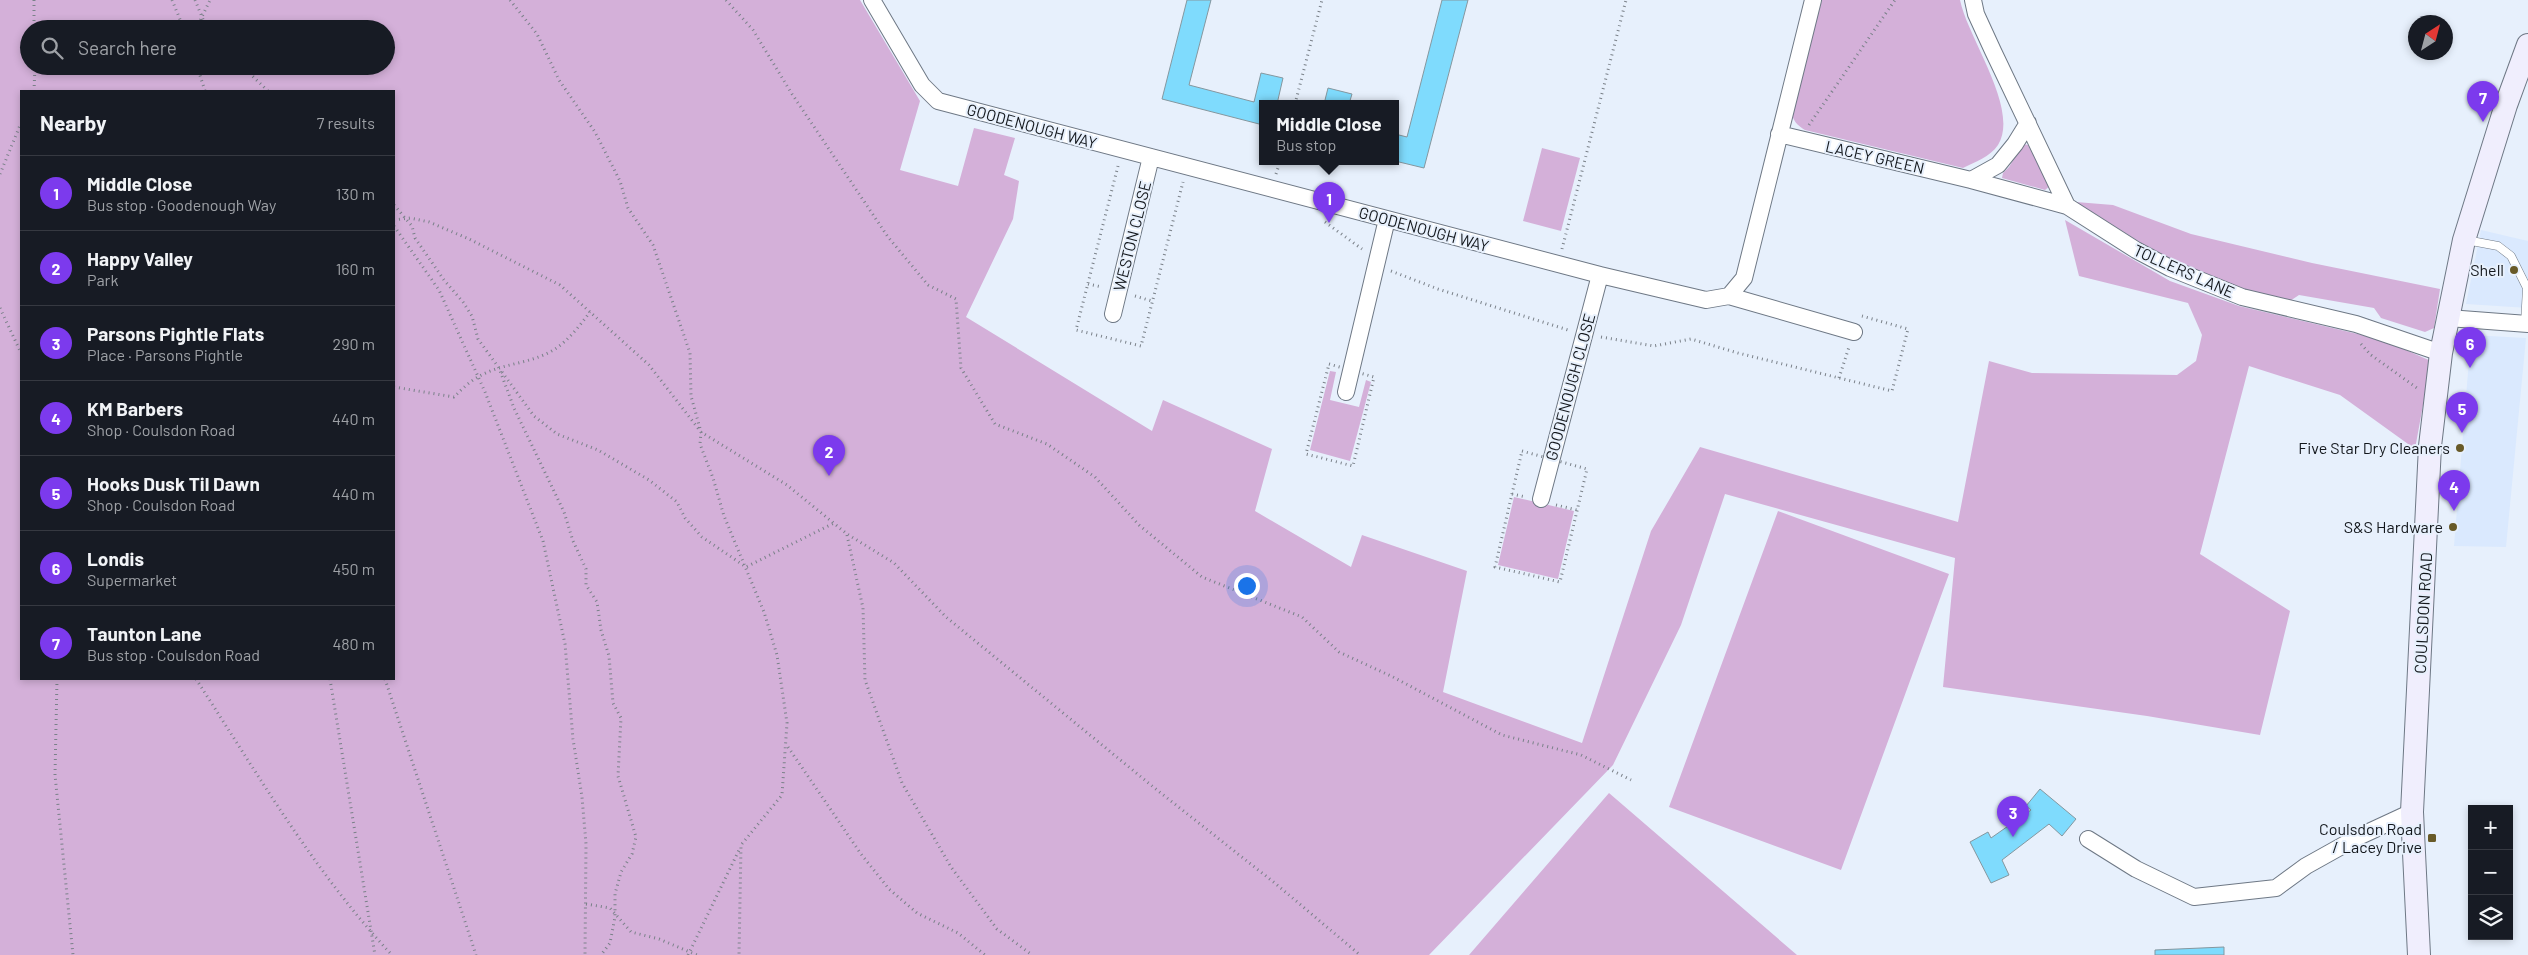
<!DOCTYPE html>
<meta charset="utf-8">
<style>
:root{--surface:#171b24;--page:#242831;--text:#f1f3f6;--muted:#9ea1a6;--line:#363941;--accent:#7c3aed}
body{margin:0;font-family:Barlow,sans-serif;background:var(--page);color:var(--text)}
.controls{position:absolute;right:15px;bottom:15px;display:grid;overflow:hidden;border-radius:0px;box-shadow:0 2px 8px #0003}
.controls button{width:45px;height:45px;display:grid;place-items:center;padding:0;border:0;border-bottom:1px solid var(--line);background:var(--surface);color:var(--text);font:25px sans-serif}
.compass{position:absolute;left:2408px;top:15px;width:45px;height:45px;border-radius:50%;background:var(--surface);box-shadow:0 2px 8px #0003;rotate:36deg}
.you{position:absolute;left:1246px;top:585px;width:18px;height:18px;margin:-12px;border:4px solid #fff;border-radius:50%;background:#1a73e8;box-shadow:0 0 0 8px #1a73e833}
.badge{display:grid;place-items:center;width:32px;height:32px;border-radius:50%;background:var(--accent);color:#fff;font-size:16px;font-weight:700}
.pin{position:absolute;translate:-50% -41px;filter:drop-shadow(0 1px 2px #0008)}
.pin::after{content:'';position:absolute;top:26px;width:18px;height:15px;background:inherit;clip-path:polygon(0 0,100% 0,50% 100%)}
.popup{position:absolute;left:1259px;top:100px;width:140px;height:65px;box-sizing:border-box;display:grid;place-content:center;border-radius:0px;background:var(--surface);filter:drop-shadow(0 1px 4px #0005);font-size:16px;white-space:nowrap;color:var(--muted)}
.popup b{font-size:19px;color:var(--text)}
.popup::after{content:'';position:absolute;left:50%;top:100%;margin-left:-10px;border:10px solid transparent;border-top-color:var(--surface)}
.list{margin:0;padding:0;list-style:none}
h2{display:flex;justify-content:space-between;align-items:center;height:65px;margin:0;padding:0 20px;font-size:21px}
h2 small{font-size:16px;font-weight:400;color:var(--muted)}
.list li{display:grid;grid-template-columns:32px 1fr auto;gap:15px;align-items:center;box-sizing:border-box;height:75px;padding:0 20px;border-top:1px solid var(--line)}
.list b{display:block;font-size:19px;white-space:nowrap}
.list p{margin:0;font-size:16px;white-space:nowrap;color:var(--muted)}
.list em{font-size:16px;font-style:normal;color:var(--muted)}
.icon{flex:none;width:28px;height:28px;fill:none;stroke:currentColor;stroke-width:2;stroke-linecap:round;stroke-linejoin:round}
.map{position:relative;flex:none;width:2528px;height:955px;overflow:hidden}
.search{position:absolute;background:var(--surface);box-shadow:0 2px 8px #0003;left:20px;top:20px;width:375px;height:55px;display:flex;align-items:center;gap:12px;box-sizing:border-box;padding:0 18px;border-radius:28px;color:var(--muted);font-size:19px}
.panel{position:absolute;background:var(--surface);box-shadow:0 2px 8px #0003;left:20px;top:90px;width:375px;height:590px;border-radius:0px}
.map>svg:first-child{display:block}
.built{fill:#dae9fe}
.green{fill:#d4b0d9;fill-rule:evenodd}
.building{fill:#7fdbfd;stroke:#85979f}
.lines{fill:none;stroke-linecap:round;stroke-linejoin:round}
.lane-casing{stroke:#6e7885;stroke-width:9}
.street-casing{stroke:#6e7885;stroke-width:18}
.secondary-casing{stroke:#6e7885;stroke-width:24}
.path{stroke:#7a8189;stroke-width:3;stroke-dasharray:1 4;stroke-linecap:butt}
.lane{stroke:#fff;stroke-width:8}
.street{stroke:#fff;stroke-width:16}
.secondary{stroke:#f0eefd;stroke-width:22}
.poi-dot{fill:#685a28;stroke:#e7f0fc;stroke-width:2}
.labels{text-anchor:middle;stroke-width:4;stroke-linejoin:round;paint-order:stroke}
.street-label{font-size:16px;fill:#13171c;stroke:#e7f0fc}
.poi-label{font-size:16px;fill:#13171c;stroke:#e7f0fc;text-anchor:end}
</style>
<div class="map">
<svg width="2528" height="955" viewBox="0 0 2528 955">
<rect width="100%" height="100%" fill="#e7f0fc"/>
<path class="built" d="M2481 230 2528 241V308L2466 304Z
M2471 335 2526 338 2506 547 2454 546Z"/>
<path class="green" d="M0 0H860L920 101 900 170 958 186 974 128 1015 138 1004 175 1019 181 1013 219 966 317 1152 431 1163 400 1272 449 1255 511 1351 567 1362 535 1467 571 1443 692 1582 743 1651 531 1700 447 1958 522 1989 361 2032 373 2177 375 2196 361 2202 335 2188 303 2079 276 2065 220 2170 281 2239 306 2383 340 2431 361 2415 449 2340 395 2249 366 2200 554 2290 611 2260 735 2147 716 1943 687 1955 558 1725 494 1681 625 1613 765 1429 955H0ZM29 29H386V66H29ZM21 91H394V679H21Z
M1822 0H1960C1968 39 2020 109 1998 145 1990 157 1975 162 1963 168L1805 130C1797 125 1793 121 1791 111Z
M2023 144 2028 145 2050 186 2045 190 2002 178 2003 173 2009 167Z
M1542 148 1580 158 1561 231 1523 221Z
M2076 202 2113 205 2191 234 2312 263 2440 289 2434 328 2425 332 2381 318 2374 308 2299 295 2290 301 2254 293 2173 263Z
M1330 371 1336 372 1330 400 1359 407 1366 380 1371 382 1350 461 1310 450Z
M1514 497 1574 511 1558 579 1498 565Z
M1778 511 1949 574 1841 870 1669 807Z
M1609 793 1797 955H1469Z"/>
<path class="building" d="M1187 0H1211L1189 85 1254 102 1261 73 1283 78 1277 104H1263V125L1162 99Z
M1442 0H1468L1424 168 1395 161V134L1407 137Z
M1328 88 1352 94 1349 104H1324Z
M2040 789 2076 819 2062 836 2049 824 2002 860 2009 875 1991 883 1970 842 1988 832 1991 838 2031 810 2026 806Z
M2224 947V955H2155V950Z"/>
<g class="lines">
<g class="lane-casing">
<path id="lane" d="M2466 240 2498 246 2511 256 2527 288 2525 324"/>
</g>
<g class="street-casing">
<path id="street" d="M872 0 922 85 938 101 1600 275 1706 300 1729 296 1854 332
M1973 0 1976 14 1993 51 2067 206 2136 250 2170 268 2242 297 2356 324 2441 353
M1779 134 1971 180 2067 206
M1971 180 1998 165 2015 144 2028 123
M1729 296 1744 278 1813 0
M1113 314 1151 157
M2448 318 2528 324
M1346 392 1387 219
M1541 499 1600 275
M2088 839 2136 869 2194 897 2276 888 2306 866 2358 837 2412 812"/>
</g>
<g class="secondary-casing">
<path id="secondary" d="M2419 955 2412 812 2430 446 2441 353 2464 240 2506 105 2528 45"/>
</g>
<path class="path" d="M34 0V29
M172 0 184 29
M195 0 207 29
M510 0 537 34 559 80 595 132 620 181 628 208 653 245 690 353 691 396 701 432 700 444 713 478 724 516 764 612 777 655 787 723 782 795 741 845 739 955
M726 0 753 30 792 94 888 237 928 285 956 299 961 368 995 424 1047 444 1095 477 1139 525 1202 577 1302 617 1339 652 1393 677 1502 735 1581 755 1631 780
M196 29 210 0
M197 66 205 91
M242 66 268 91
M34 91 35 66
M1295 104 1322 0
M1809 125 1895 0
M1118 166 1076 330 1141 346 1183 182
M0 174 21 123
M1276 174 1280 162
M394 205 412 226 415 238 444 280 463 302 472 316 478 339 499 368 514 408 564 512 573 541 586 569V585L597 602 601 630 609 656 613 703 621 718 618 776 636 837 632 854 621 872 615 894V917L610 943 601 955
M394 220 410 218 429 222 469 239 560 285 649 365 701 432 787 485 847 534 894 563 946 617 1157 790 1276 884 1360 955
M1325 222 1362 249
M394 226 439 290 485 392 543 541 565 644 573 739 582 797 586 844 585 955
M1562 249 1626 0
M1391 271 1438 289 1568 330
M1088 284 1102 287
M1135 296 1152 301
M0 308 21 353
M1601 337 1654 346 1691 339 1738 353 1892 391 1908 329 1862 316
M2361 344 2371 355 2417 388
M1329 364 1374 377 1353 466 1306 454Z
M502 372 534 416 557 434 598 450 649 480 677 502 685 518 702 537 746 567 834 523
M1839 378 1849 347
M394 387 454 397C461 390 469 382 478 377 501 363 532 364 555 349 569 340 580 325 590 312
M1522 451 1587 469 1560 582 1495 567Z
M1512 494 1526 497
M1556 505 1577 510
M847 535 863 608 865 680 902 783 951 867 997 929 1032 955
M57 679 55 775 73 955
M196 679C257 773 315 873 392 955
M330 679 375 955
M385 679 476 955
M788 747 861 854 889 889 917 913 958 933 985 955
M586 904 610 908 631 932 659 939 697 955
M688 955 740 848"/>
<use href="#lane" class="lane"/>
<use href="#street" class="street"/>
<use href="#secondary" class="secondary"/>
</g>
<g class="poi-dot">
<circle cx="2514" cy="270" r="5"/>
<circle cx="2460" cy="448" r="5"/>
<circle cx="2453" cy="527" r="5"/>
<rect x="2427" y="833" width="10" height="10" rx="2.5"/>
</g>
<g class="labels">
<g class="street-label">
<text transform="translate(1032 126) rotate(15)" y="6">GOODENOUGH WAY</text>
<text transform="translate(1875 157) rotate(13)" y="6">LACEY GREEN</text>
<text transform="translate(1424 229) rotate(15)" y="6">GOODENOUGH WAY</text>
<text transform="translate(1132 236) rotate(-76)" y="6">WESTON CLOSE</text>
<text transform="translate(2184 271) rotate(24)" y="6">TOLLERS LANE</text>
<text transform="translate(1570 387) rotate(-75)" y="6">GOODENOUGH CLOSE</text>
<text transform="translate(2423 613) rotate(-87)" y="6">COULSDON ROAD</text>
</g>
<g class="poi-label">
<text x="2504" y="276">Shell</text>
<text x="2450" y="454">Five Star Dry Cleaners</text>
<text x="2443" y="533">S&amp;S Hardware</text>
<text x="2422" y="835">Coulsdon Road<tspan x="2422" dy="18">/ Lacey Drive</tspan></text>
</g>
</g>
</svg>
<div class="controls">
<button>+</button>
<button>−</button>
<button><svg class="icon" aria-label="layers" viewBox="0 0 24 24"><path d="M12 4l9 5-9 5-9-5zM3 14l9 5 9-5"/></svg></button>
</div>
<svg class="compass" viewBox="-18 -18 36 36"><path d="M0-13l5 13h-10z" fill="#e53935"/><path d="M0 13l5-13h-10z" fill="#9ea1a6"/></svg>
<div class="you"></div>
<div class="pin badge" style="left:1329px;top:223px">1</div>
<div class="popup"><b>Middle Close</b>Bus stop</div>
<div class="pin badge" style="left:829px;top:476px">2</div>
<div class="pin badge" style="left:2013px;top:837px">3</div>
<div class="pin badge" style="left:2454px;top:511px">4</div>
<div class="pin badge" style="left:2462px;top:433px">5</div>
<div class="pin badge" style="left:2470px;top:368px">6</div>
<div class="pin badge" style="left:2483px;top:122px">7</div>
<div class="search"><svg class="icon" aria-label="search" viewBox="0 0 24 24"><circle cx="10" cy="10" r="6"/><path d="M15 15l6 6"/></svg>Search here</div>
<section class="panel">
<h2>Nearby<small>7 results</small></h2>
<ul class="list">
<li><span class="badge">1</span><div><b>Middle Close</b><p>Bus stop · Goodenough Way</p></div><em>130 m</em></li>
<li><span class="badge">2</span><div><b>Happy Valley</b><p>Park</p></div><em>160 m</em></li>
<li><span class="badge">3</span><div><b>Parsons Pightle Flats</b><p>Place · Parsons Pightle</p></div><em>290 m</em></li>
<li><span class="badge">4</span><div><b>KM Barbers</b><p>Shop · Coulsdon Road</p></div><em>440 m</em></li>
<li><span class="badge">5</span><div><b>Hooks Dusk Til Dawn</b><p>Shop · Coulsdon Road</p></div><em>440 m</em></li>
<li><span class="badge">6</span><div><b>Londis</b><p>Supermarket</p></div><em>450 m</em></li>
<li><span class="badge">7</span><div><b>Taunton Lane</b><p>Bus stop · Coulsdon Road</p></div><em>480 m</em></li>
</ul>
</section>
</div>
